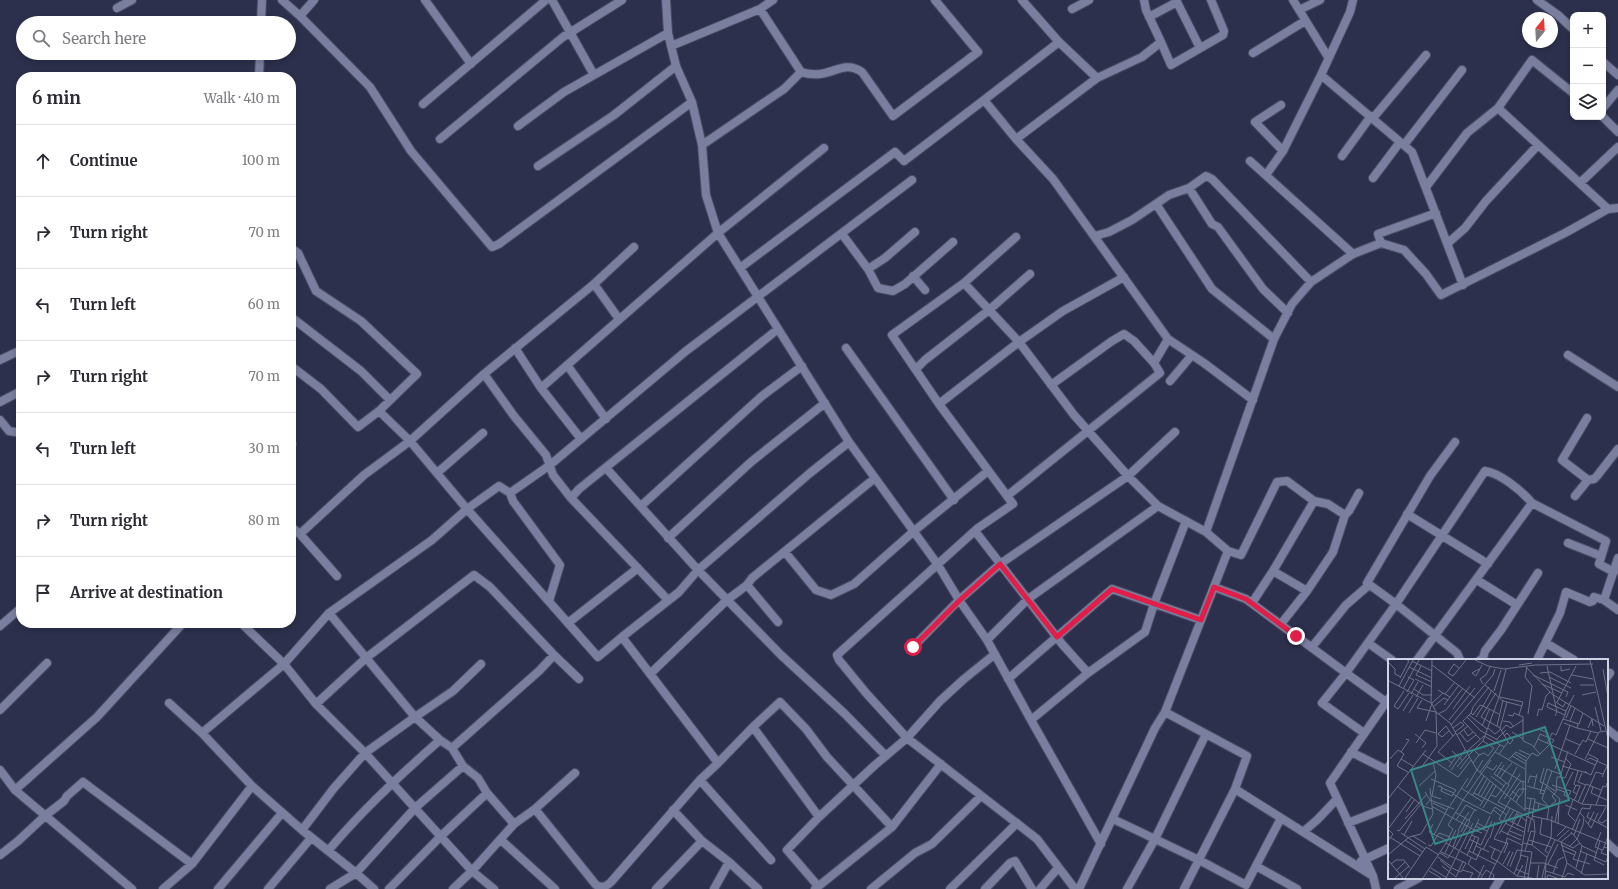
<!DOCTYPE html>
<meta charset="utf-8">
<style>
:root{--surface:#fff;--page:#f2f2f3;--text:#2b2b33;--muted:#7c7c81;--line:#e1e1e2}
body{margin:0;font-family:Merriweather,serif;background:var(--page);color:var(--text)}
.controls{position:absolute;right:12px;top:12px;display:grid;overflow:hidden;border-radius:8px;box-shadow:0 2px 6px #0003}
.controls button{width:36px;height:36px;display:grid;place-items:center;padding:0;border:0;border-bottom:1px solid var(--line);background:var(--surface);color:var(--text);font:20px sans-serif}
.compass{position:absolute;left:1522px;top:12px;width:36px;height:36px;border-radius:50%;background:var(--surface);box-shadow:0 2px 6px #0003;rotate:18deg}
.stop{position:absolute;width:12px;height:12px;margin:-9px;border:3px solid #e11d48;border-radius:50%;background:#fff}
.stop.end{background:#e11d48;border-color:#fff;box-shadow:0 1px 4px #0008}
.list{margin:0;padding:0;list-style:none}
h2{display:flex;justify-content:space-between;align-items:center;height:52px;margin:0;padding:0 16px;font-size:17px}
h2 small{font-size:13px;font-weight:400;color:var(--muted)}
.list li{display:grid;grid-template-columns:26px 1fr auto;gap:12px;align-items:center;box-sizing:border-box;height:72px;padding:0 16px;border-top:1px solid var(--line)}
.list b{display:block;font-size:15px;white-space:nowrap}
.list em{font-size:13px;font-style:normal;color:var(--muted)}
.icon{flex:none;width:22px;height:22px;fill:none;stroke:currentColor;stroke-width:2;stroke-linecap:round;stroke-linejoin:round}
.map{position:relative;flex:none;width:1618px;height:889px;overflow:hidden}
.search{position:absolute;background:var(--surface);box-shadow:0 2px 6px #0003;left:16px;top:16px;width:280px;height:44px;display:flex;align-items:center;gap:10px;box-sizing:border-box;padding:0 14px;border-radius:22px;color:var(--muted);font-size:15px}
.panel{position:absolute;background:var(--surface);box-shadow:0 2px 6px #0003;left:16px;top:72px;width:280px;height:556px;border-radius:16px}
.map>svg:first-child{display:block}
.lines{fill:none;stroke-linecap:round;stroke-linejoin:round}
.minor-casing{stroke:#4a4c63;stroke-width:10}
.minor{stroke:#7a7f9f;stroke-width:8}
.route{stroke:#e11d48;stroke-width:5}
.inset-road{fill:none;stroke:#6e7189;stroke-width:1}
.view{fill:#368986;fill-opacity:0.15;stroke:#368986;stroke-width:2}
.inset-edge{fill:none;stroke:#d0d3e5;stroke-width:2}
</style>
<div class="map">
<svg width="1618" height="889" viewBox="0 0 1618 889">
<rect width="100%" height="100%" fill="#2d304c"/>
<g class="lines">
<g class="minor-casing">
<path id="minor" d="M282 0 300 16 370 87 411 151 492 247 499 244 692 102
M425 0 471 64
M552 0 594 75
M666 0 668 33 676 66 692 102 702 145 706 195 718 233 849 442 938 565 959 600 987 640 1031 720 1101 844
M1022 0 1059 42 1097 78
M1293 0 1328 57
M1353 0 1350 12 1321 75 1412 152 1463 285
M1537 0 1558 15 1573 29
M117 8 132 0
M1072 9 1089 0
M1299 10 1320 0
M300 16 314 0
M1149 17 1177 2 1200 48
M261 23 262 0
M1059 42 984 100 1016 139 1053 179 1168 339 1204 363 1253 400
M1161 42 1171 65 1223 35 1224 31 1211 0
M671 46 760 9 773 0
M1253 53 1305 21
M1603 62 1618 75
M801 72C807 74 813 75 820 74 836 72 846 61 862 72L893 116 978 52 935 0
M259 77 260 53
M423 104 546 0
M1281 105 1255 122 1283 151
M1498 108 1532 60 1573 93
M1603 108 1618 90
M1603 117 1618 132
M1373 118 1426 55
M518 126 564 92 668 33
M440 139 563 37 622 0
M1016 139 1097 78 1142 57 1161 42 1146 10 1144 0
M702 145 784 89 801 72 760 9
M1404 145 1462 70
M1342 156 1371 116
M1250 161 1353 254
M538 166 614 115 676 66
M1266 175 1283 151 1321 75
M1373 178 1400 142
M1580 183 1618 147
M1426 187 1467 133 1498 108 1608 209 1618 208
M1189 188 1212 224 1218 227 1263 289 1288 313
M1156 204 1212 289 1274 339
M842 234 868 269 878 288 893 291 905 284 953 242
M1095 236 1109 232 1132 220 1169 195 1189 188 1206 176 1212 179 1311 282
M1381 243 1378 234 1436 213
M1448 243 1465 228 1486 201 1538 145
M740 268 895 152 904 161 984 100
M868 269 885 258 915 232
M913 276 925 290
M964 283 1019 342 1063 311 1124 277
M291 317 361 371 390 400
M619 319 594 284 634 247
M515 348 541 388 581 439
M846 348 954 500
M1568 355 1618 387
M0 360 21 350
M567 365 606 419
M291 366 321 389 358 427 379 411
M916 369 925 360 989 310 1030 274
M484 374 514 416 546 455 553 475 571 498 668 600
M1170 381 1192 355
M1051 385 1112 341 1124 334 1134 341 1154 363
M541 388 718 233 824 148
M0 402 21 391
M939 404 892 335 964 283 1016 237
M1587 418 1562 460 1588 480
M0 420 9 431 21 433
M291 443 292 444
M606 468 698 570 781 655 845 714 886 756
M437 473 483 433
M510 493 550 465 686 351 912 180
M1007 496 1160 373 1154 363 1168 339
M1575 496 1588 480 1594 479 1597 476 1618 449
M571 498 579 489 778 329
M641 506 762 396 802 366
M1407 514 1488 564
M291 527 300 534 337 576
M975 531 1062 644 1088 673 1031 720
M300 534 364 475 410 441 484 374 594 284
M668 538 751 462 825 403
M1568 543 1601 556
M1228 551 1241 555 1277 482 1287 481 1314 501 1328 504 1345 515
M785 552 816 590 831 595 854 584 914 531 988 471
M1273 571 1307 591
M1477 580 1517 605
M747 585 778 622
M1214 587 1246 599 1346 673 1322 703 1364 733
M1604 600 1618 610
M549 601 560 565 513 501 510 493 499 486 467 509 598 657 622 637 718 763 753 727 819 817
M1252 603 1273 571 1314 501
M329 613 415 717 365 753 472 871 453 889
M241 623 284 664 316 704 365 753 334 788 302 830
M568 623 638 568
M1281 624 1307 591 1333 552 1345 515 1349 511 1359 493
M0 626 21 608
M622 637 679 592 698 570 810 473 849 442
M987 640 1028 599 1158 506 1206 532
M1368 643 1392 660
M1546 643 1574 660
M913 647 959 600 1000 564 1128 476 1175 432
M1312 647 1346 605 1369 585
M1417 660 1532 503 1606 541 1599 564 1614 572
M1460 660 1457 653 1396 604 1485 471C1500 473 1522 491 1532 503
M1480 660 1483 658 1485 651 1501 630 1538 573
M1537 660 1560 613 1566 592 1590 602 1593 601 1594 597 1604 600 1618 558
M481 664 453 691 415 717 440 740 452 748 463 766 478 778 487 793 514 824
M1088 673 1145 632 1154 604 1186 521
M650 674 727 600 747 585 752 578 875 478
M1607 677 1610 673
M1008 679 1112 589 1201 620
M1386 702 1346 673 1396 604 1367 583 1430 476 1455 442
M169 703 202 733
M316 704 366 658 474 575 490 587 554 655 579 679
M0 710 47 663
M1165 712 1247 756 1235 789 1184 889
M753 727 780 702 806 729 827 757 892 827
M1607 729 1618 738
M452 748 539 671 554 655
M1351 752 1387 770 1389 766
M718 763 700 780 771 860
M0 770 15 790 132 889
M252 786 302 830 356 873 374 889
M1235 789 1373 876 1376 889
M15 790 97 717 183 623
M535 809 596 885C602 888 606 887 611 882L700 780
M673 810 702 841 729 862 758 889
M1113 819 1199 860 1246 885 1281 818
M1348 823 1389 807
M1303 832 1317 820 1337 799
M501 840 555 889
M1607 843 1618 853
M328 851C362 810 400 775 440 740
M0 855 18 841 46 815 64 801 67 796 83 782 192 864
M1361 861 1389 848
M1256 866 1297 889
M1373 876 1330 783 1389 698
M818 886 787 850 819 817 875 765 907 738 940 701 964 679 995 654
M163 889 192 864 252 786 202 733 284 664 329 613 432 540 467 509 410 441 379 411 417 374 361 321 316 291 298 253 291 248
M218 889 282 813
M268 889 311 838
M330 889 356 873 415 808 463 766
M389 889 441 836 487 793
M494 889 472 871 514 824 535 809 575 773
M656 889 702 841
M714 889 729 862
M815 889 892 827 941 764
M871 889 915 853 932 844 981 796
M950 889 1017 823
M985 889 1010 863 1015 861 1032 889
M1040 889 1058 868
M1075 889 1037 839 907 738 866 693 839 660 837 655 978 528 1013 504 939 404 1019 342 1074 415 1128 476 1158 506
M1079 889 1155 728 1165 712 1228 551 1206 532 1274 339 1292 304 1311 282 1353 254 1381 243 1404 250 1426 274 1441 295 1565 233 1608 209
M1127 889 1155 839 1206 734
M1398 889 1419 878
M1494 889 1501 878"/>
</g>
<use href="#minor" class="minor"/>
</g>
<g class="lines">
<path class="route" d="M913 647 960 600 1000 564 1057 637 1112 589 1201 620 1214 587 1246 599 1296 636"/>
</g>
<g transform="translate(1388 659)">
<rect width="220" height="220" fill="#2d304c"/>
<path class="inset-road" d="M87 1 100 7 116 10 147 6 205 5M202 1 220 80M24 2 44 12M1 4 7 10V15L13 18M44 6 87 39M131 6 144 4M33 7 28 16 44 23M159 7 169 53 167 57M173 7V12L182 10M21 8 44 19M138 8 164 35 216 67M139 8 137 18 144 27 140 55M71 9 66 5 60 14 65 17 78 1M91 10 84 14 88 17 94 6M215 10 220 38M152 14 162 13 183 24M145 16 180 33 178 38M184 16 205 20M161 18 183 29M12 19 21 2 19 1M27 20 44 28M1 22 43 44M95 25 92 20 98 16 102 8M154 25 174 34M97 26 115 42 134 47M192 26H206M11 27 25 1M15 30 31 1M26 30 35 36H44M50 31 62 38M104 31 95 47 111 55M16 32 6 47 10 50 21 34M106 32 113 11M19 33 26 21 20 18M108 34 93 58 112 69 120 83 111 95M23 35 30 23M57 35 67 23M194 36 208 33M28 38 35 26M112 38 135 43 131 56M34 41 29 49 48 53 62 64 89 111 137 151M168 43 175 48 178 43M169 43 188 7M56 46 71 26M45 48 56 39 60 41M207 48 213 72M65 50 82 27M15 52 25 36M178 52 186 36M21 54 30 39M83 54 85 56 92 46 95 47 88 58M50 55 58 51 75 29M81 56 99 70M120 56 125 57 126 54 135 58V82L144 86 152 95M177 56 178 52 160 44 159 48 177 56 175 60 191 65 195 54M149 57 151 50 154 51 158 37 162 33M79 58 93 72 110 81M178 59 183 47M61 61 87 29M38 62 44 44 55 34M115 62 122 63 125 67M182 62 187 49M176 64 189 69M190 65 189 69 210 74M63 66 105 16 107 10M94 67 101 51M109 67 115 41M65 69 73 63 76 66 67 73M100 69 107 75 113 70M112 69 119 43M200 69 204 60 205 67M150 70 160 74 159 77M76 71 80 77 85 73M114 71 118 66 123 69 135 61M61 72 54 78 50 75 58 67 65 77M124 73 135 80M72 74 79 83 88 76M27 75 38 84 34 89M69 76 80 67M96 77 116 88M116 77 119 74 125 81 122 85 120 83M92 80 75 62 83 54 85 48 101 28M109 80 118 71M150 80 152 75 166 81 164 84M178 80 192 86M200 80 220 89M28 84 37 71 48 74M159 84 164 74 168 76 175 60M112 86 107 93 137 110M146 88 150 80 207 106M131 91 142 96M64 92 74 101M13 93 21 81 18 80M78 93 96 77M35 95 70 118 83 101M127 95 138 102M187 95 195 81 198 83 203 72M91 96 96 94 100 97 106 89 95 82M80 97 95 82 111 38 118 10M124 97 138 105M163 98 177 103M2 100 10 91 16 95 9 107 20 113M13 100 25 107M197 100 211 73 218 72M103 101 75 141 103 155 105 151 113 157M120 101 128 93 139 99M199 101 202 99 220 107M45 103 48 116 44 137 53 140M64 104 50 93 68 74M85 104 91 96 86 91M174 107 199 114 197 112M61 108 69 96M69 108 79 96M99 108 105 111 109 106M33 109 49 87 48 53 43 43 44 1M111 109 117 112 124 104M156 109 152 123 155 124 153 131 157 132M72 110 81 98M167 110 182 66M63 111 77 91M164 112 159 110 155 124 167 132M92 113 107 93M194 114 190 123 198 126M199 114 203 116 210 100 200 95M103 117 116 127M109 117 116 106M172 118 177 119 183 105 177 99M214 118 219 107M112 119 106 115 114 103M43 120 68 131 65 135 75 141 60 166 65 170 58 184M133 122 117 112 112 119 121 126 110 143 144 160M140 124 142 117 148 118M120 125 129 108M164 126 183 132 180 138M9 127 35 147 44 150M31 127 47 112M50 127 54 128 53 132 64 137 65 135M139 127 153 131 152 134 156 135M188 127 186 125 190 112M146 128 149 115M158 128 172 140 167 163M205 128 203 134 219 141M54 129 66 134M73 129 95 143M78 129 95 101M177 129 185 113M168 130 177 133 176 136 194 145 220 147M124 132 131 138 128 143M37 133 42 141 38 146M86 134 117 150M90 136 99 120M103 136 108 138 118 124M84 137 96 117M122 137 133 122 137 123M93 138 102 122M131 138 135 133V122M0 140 38 91M116 140 132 115M125 140 131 130H139M42 141 66 150M185 141 180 155 187 162M186 141 189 135 190 132 192 127 188 126 185 133 189 135M147 143 161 148 159 161M190 143 198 125 213 131M45 144 59 151M194 145 208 113 215 115M177 146 189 151M208 146 215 127 218 128 219 124M62 147 80 119M92 147 105 125M160 147 154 140 164 112 172 115M45 148 74 164 70 172M161 148 168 142 164 137 168 133 169 118H172L180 92M218 148 210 162 214 164 220 160M95 149 108 127M122 149 106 180 118 184 119 179 134 186M137 149 150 151 151 144M105 151 107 148 119 156M137 152 138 102 144 94 150 97 162 85M18 153 27 140M67 153 77 159 74 164 86 171 77 190M81 153 77 159 82 162M201 153 199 158 220 169M144 157 162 161 220 185M164 157 163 179 173 183 179 204 197 216 220 215M140 158 143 140M154 159 152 175 163 179M17 160 39 135M91 160 86 171 94 174M68 161 78 146 89 152M81 161 87 150M120 161 136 169M197 161 203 169 210 154M115 163 111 160 123 139M124 163 130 152M89 164 97 168 102 157M117 164 136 173M45 165 41 173 60 182M170 165 171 147M200 165 206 153M87 167 99 172M129 167 134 156M0 170 24 138M9 171 11 172 33 145M184 171 194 149 202 150 203 146M113 172 133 181M122 172 134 177M73 173 79 161M140 173 143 160M213 173 207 188 214 191M13 174 37 190M184 174 173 183 185 189 192 184M111 175 126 151M16 176 24 162M46 176 61 147M83 176 91 179 89 184 93 186 104 162M119 176 130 155 138 162M186 176 192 160M0 177 32 197M25 177 38 185M169 177 178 168M220 177 216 188 220 189M102 179 107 163M81 180 89 184 85 194M17 181 35 193M141 181 163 188M170 181 181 171M0 182 5 175 0 170M212 182 206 201 216 206M135 184 144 186 147 173 146 161 144 160 147 140 139 139M40 186 43 187 51 174 62 178M144 186 159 198 154 219M173 186 188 193M88 187 101 193M101 187 113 193M182 187 189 180 183 173M194 187 209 194M38 188 51 196M65 188 71 172M216 188 213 194 219 196 220 194M67 189 82 162M107 189 103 199 109 202 118 184M95 191 101 179M174 191 187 196M81 192 87 178M137 192 143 172 147 173M192 192 218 203 220 197M53 193 78 204 73 213 64 209M188 193 185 200 202 205M52 194 60 199 66 189M57 194 68 171M116 194 120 184H118M160 194 157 192 163 179M0 196 21 178 33 175 45 155 42 129M79 196 88 201 93 190M132 196 140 198 137 214 141 215M50 198 64 208M159 198 167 181M83 199 80 205 94 216M0 201 15 219M52 201 63 210M142 204H156L170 209M3 205 8 201H16L22 209M115 205 122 192M160 205 170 185M54 207 68 218 75 202M119 207 125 193M122 208 129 191 144 193 140 219M43 209 59 219M188 209 194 187 189 180 195 166 196 158 192 154M128 210 137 214 136 219M74 211 85 214 82 219M8 212 17 203M41 212 53 219M158 212 177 218 180 214 186 216M165 214 170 201 176 198M126 215 132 200 139 158M193 215 199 195M129 217 135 206M7 219 21 207M17 219 38 188M35 219 58 184 79 196 81 192 107 205M58 219 85 164M90 219 96 206M93 219 98 211 103 214 101 219M105 219 106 216 103 214 109 202 129 217 144 219M149 219 151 206M157 219 158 205M159 219 160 216 169 219M174 219 179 204"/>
<path class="view" d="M157 68 181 141 47 185 23 111Z"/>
<rect width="220" height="220" class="inset-edge"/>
</g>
</svg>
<div class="controls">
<button>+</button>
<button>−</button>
<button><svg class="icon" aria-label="layers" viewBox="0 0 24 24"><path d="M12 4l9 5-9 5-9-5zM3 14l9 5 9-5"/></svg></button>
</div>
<svg class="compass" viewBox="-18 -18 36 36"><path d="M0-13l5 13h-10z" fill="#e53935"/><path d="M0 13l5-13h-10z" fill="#7c7c81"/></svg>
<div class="stop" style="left:913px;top:647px"></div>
<div class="stop end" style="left:1296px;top:636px"></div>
<div class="search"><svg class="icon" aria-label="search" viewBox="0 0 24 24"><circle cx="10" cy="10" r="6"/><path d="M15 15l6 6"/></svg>Search here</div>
<section class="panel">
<h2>6 min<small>Walk · 410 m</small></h2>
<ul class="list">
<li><svg class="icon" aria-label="ahead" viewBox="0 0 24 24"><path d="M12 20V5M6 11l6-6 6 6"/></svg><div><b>Continue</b></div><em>100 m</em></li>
<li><svg class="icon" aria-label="right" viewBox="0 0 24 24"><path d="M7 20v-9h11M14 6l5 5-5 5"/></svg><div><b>Turn right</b></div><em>70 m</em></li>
<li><svg class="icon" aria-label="left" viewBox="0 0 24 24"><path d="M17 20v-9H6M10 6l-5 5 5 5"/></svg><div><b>Turn left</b></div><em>60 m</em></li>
<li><svg class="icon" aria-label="right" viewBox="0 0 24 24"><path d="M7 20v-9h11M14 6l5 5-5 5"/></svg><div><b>Turn right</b></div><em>70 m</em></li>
<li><svg class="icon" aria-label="left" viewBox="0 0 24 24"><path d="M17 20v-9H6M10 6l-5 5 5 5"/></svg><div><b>Turn left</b></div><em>30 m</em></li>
<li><svg class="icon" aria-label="right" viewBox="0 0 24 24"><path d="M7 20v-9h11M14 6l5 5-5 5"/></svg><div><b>Turn right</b></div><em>80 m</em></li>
<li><svg class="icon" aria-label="arrive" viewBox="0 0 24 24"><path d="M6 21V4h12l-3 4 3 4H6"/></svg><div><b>Arrive at destination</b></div></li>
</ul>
</section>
</div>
